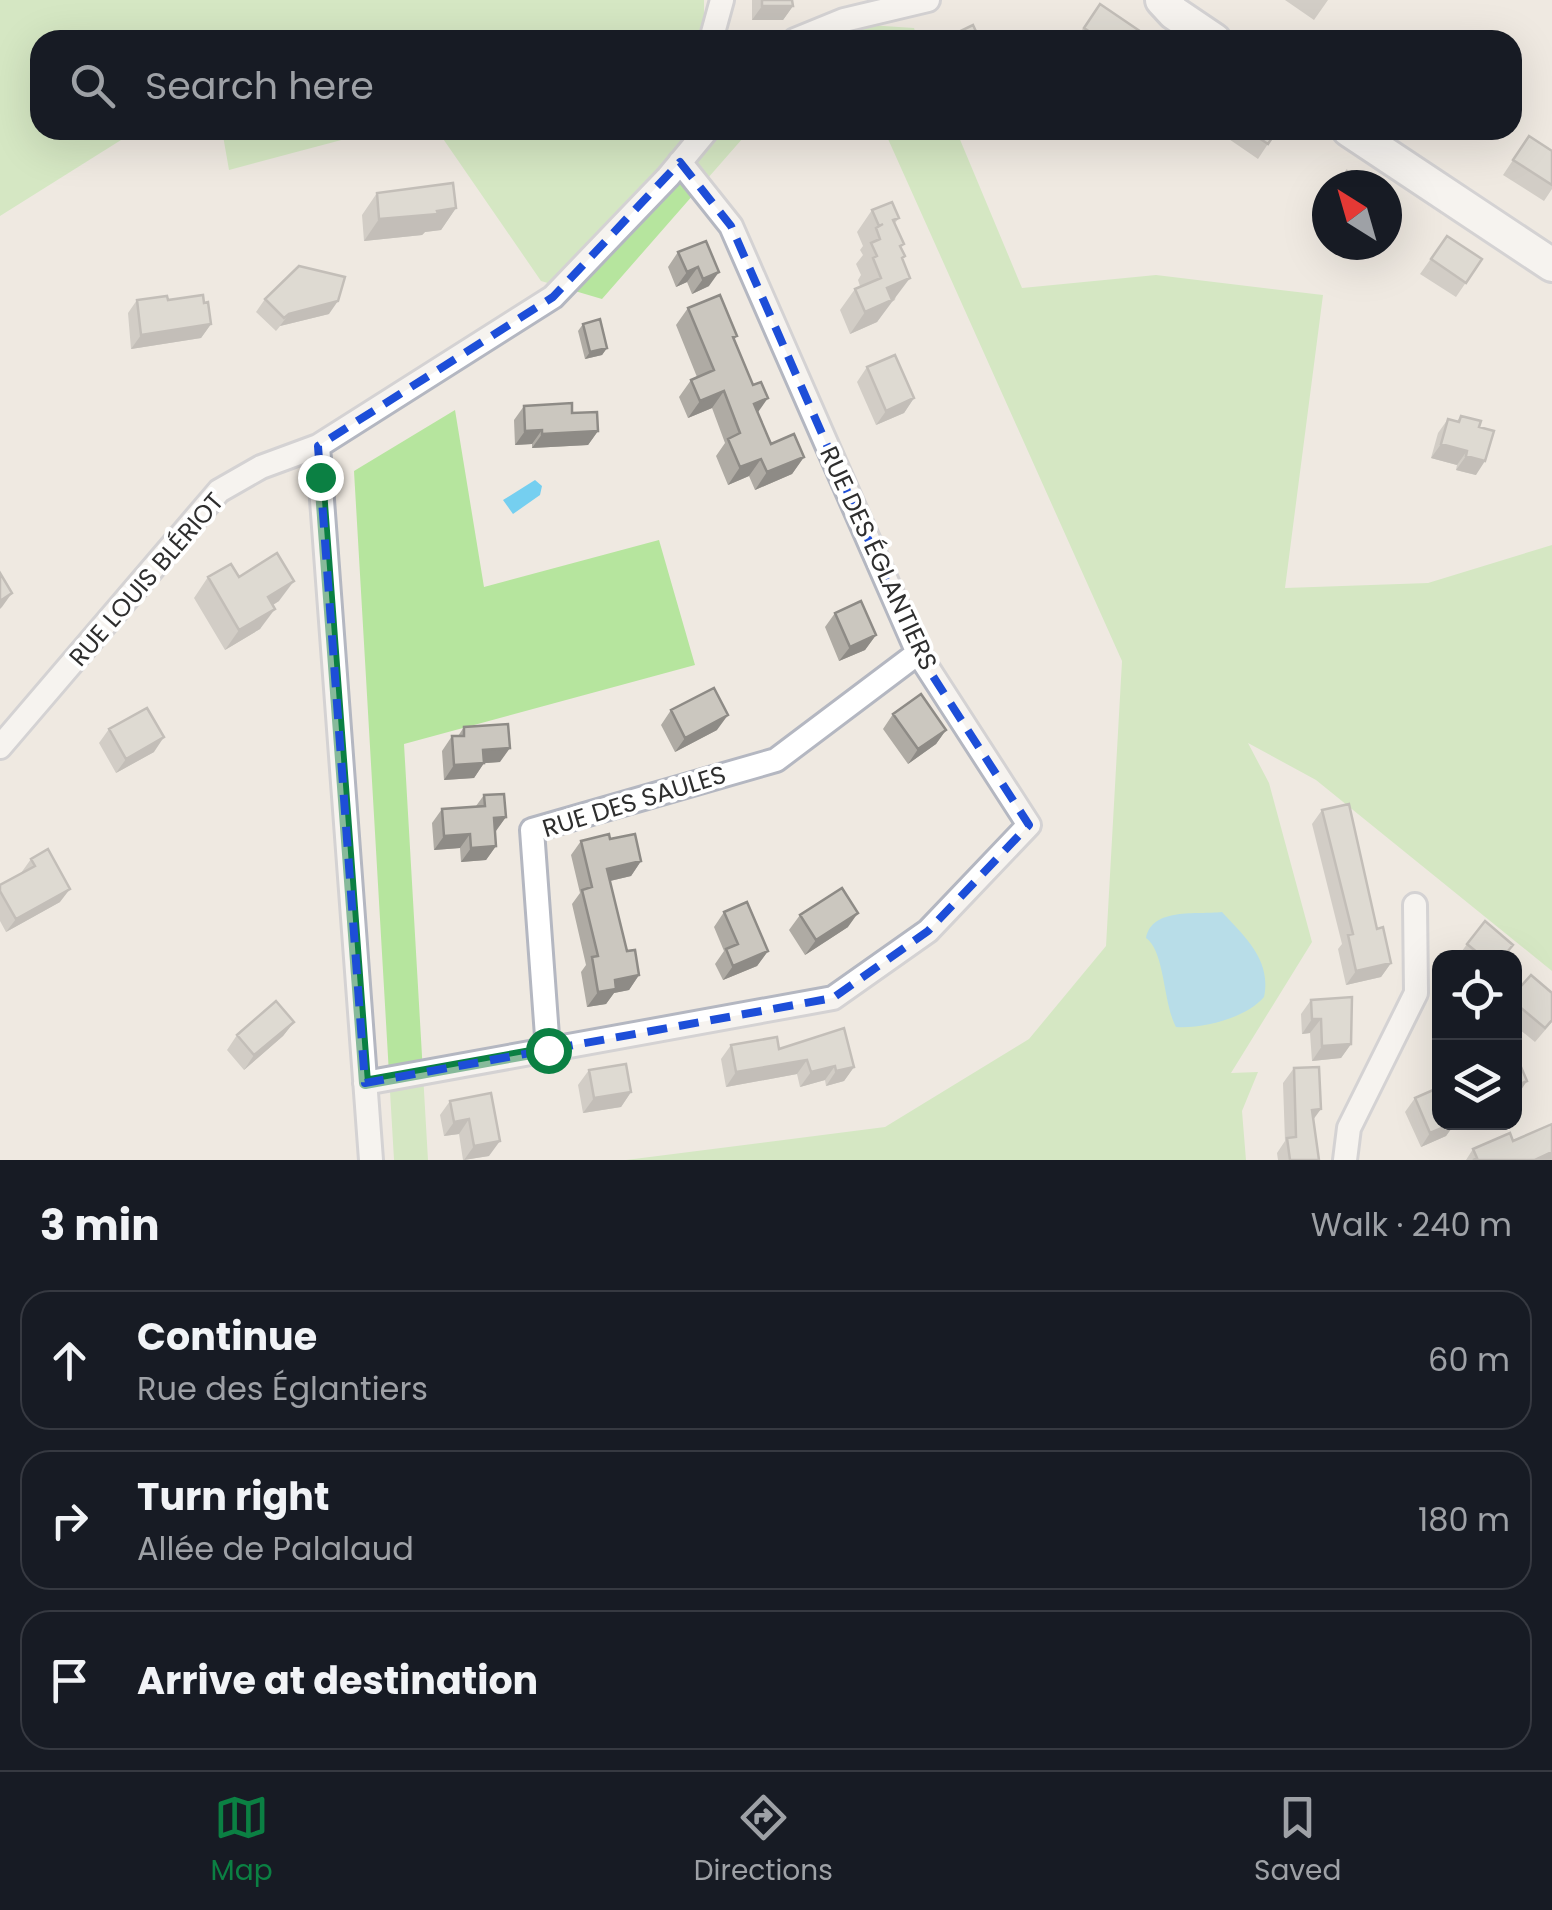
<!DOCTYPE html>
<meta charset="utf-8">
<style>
:root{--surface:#171b24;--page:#242831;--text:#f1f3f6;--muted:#9ea1a6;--line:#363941;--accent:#0b8043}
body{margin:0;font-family:Poppins,sans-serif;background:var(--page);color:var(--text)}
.controls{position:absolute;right:30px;bottom:30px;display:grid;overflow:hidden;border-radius:20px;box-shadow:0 10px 40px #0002}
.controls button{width:90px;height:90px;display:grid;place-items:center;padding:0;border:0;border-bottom:2px solid var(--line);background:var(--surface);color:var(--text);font:50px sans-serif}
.compass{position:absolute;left:1312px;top:170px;width:90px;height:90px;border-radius:50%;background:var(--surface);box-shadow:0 10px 40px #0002;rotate:323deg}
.stop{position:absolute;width:30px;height:30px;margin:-22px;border:8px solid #0b8043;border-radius:50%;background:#fff}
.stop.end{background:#0b8043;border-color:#fff;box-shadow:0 2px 10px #0008}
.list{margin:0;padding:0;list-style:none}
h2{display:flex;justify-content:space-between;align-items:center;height:130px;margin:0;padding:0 40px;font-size:42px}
h2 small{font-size:32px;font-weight:400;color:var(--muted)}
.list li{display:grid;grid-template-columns:65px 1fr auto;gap:30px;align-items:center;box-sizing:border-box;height:140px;margin:0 20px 20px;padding:0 20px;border:2px solid var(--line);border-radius:30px}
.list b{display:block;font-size:38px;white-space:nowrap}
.list p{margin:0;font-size:32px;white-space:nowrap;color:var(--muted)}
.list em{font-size:32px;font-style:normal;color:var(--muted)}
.icon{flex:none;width:55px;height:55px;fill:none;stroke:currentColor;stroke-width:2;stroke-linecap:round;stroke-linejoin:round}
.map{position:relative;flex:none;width:1552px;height:1160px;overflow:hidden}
.search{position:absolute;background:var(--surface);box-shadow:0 10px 40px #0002;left:30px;right:30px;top:30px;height:110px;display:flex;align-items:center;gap:25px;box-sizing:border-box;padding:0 35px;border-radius:30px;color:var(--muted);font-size:38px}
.sheet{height:610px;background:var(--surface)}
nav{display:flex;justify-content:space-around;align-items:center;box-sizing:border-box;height:140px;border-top:2px solid var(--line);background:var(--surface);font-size:28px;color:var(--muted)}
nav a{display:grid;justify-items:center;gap:5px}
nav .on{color:var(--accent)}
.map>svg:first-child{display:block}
.green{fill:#b6e59e}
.water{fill:#75cff0}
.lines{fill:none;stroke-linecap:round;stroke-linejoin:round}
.street-casing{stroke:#b4b7c1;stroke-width:28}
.secondary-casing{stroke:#b4b7c1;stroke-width:38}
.street{stroke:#fff;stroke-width:22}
.secondary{stroke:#fff;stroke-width:32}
.wall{fill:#afaba4}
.shaded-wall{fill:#8e8b86}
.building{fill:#cbc7bf;stroke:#8e8b86;stroke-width:2.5}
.route{stroke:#0b8043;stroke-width:12}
.marked{fill:none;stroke:#1d4ed8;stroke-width:8;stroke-dasharray:20 12;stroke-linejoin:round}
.labels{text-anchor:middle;stroke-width:8;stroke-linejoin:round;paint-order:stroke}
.street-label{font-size:25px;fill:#2e2e2e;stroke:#fff}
</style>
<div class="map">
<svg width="1552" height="1160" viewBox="0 0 1552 1160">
<rect width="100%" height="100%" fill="#efe9e1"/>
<path class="green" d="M0 0H704V40H40V130H137L0 216Z
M869 25 914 28 918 40H828Z
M222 130H379L229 170Z
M437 130H750L602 299 541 281Z
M884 130H956L1022 288 1156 275 1323 295 1285 588 1428 583 1552 545V971L1316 780 1248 743 1269 783 1312 942 1231 1073 1258 1072 1242 1111 1246 1160H626L885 1127 1029 1039 1106 946 1122 661Z
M455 410 484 587 659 540 695 665 404 744 428 1160H394L354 471Z"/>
<path class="water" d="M535 480 542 486 540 495 513 514 503 500Z
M1222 912C1244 936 1272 960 1264 997 1246 1018 1203 1029 1176 1027 1163 1003 1165 951 1146 938 1152 907 1197 915 1222 912Z"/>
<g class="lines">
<g class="street-casing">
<path id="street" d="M711 40 722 0
M795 40 844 20 928 0
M318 446 371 1160
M0 747 219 491 261 467 318 446 553 297 668 177 707 130
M548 1050 532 830 776 760 918 653
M365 1083 833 998 928 931 1029 825 918 653 731 226 680 162
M1345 1160 1349 1128 1416 993 1415 905"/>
</g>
<g class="secondary-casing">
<path id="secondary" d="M1162 0 1174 13 1214 40
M1349 130 1552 265"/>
</g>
<use href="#street" class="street"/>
<use href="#secondary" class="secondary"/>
</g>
<path class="wall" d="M752 0H792L793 6 783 20H752Z
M1285 0H1328L1314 20Z
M1100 4 1153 40H1075Z
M1227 130H1277L1258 159 1223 135Z
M1529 136 1552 151V189L1544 201 1503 175Z
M377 193 456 208 441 230 425 232 422 235 364 241 362 215Z
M1327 199V217L1318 212Z
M872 210 899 218 895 223 904 244 901 248 902 260 895 300 891 302 877 322 850 334 840 310 855 289 860 286 858 280 861 275 856 264 863 255 860 250 863 246 857 232Z
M1447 236 1482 259 1456 297 1420 274Z
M706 241 709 286 692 294 687 282 676 287 668 267 678 252Z
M265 299 329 314 280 326 276 331 256 312Z
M137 300H168L211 324 201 338 131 349 128 313Z
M688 308 737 336 734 340 757 413 771 444 804 457 792 474 755 490 749 476 728 485 716 456 725 443 712 408 688 418 679 397 691 380 697 377 676 325Z
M583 324 607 348 602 355 585 359 578 331Z
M867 367 914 398 904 413 876 425 857 382Z
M524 406 572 413 598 431 588 445 532 448V444L515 445 514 420Z
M1461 416 1479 427 1476 475 1456 470 1457 465 1431 458 1438 433 1448 419 1457 421Z
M208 577H239L279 601 273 605 260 629 225 650 194 598Z
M835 613 876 635 865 650 839 661 825 627Z
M671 710 717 730 675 752 661 725Z
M893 714 946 730 936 744 908 764 883 729Z
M464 727 500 762 484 763 474 778 444 780 442 751 452 736H458Z
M109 729 154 752 116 773 99 743Z
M484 795 506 817 495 831 496 846 486 860 461 862 460 848 434 850 432 823 442 809 476 806Z
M1322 810 1391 963 1381 977 1346 985 1338 949 1342 944 1312 824Z
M610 839 641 861 631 876 610 881 627 951 639 975 629 990 614 993 606 1004 587 1007 581 972 586 965 572 904 580 893 571 855 581 841Z
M31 859 60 902 6 932 0 921V885L21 873Z
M724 912 768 951 757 966 723 980 715 964 724 951 714 927Z
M800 915 848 927 805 955 789 930Z
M1467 944 1513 945 1504 958H1457Z
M1552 993V1022L1535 1042 1514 1025V994Z
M1311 1000 1351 1044 1341 1058 1312 1061 1310 1033 1302 1034 1301 1014Z
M294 1022 283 1036 244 1070 227 1050 237 1035Z
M731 1045 779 1049 854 1067 844 1081 826 1086 825 1080 800 1087 797 1074 726 1087 721 1059Z
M1294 1068 1313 1120 1319 1160H1278L1277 1153 1285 1141 1283 1083Z
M589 1070 631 1092 621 1107 583 1113 578 1085Z
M491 1093 489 1156 463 1160 459 1134 444 1136 440 1115 450 1101Z
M1415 1098 1456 1122 1446 1136 1421 1147 1405 1112Z
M1513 1141 1552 1160H1466L1473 1149Z"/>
<path class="shaded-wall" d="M762 6H793L783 20H752Z
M456 208 441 230 425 232 422 235 364 241 379 219Z
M698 267 687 282 676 287 687 272Z
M719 272 709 286 692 294 703 279Z
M910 278 877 322 850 334 865 312 887 288Z
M338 301 329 314 280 326 276 331 289 314Z
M211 324 201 338 131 349 141 335Z
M607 348 602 355 585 359 590 352Z
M724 391 712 408 688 418 700 401Z
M768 398 756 415 754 404Z
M914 398 904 413 876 425 886 411Z
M542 430 532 444 515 445 525 431Z
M598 431 588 445 532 448 542 434Z
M1441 444 1467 451 1457 465 1431 458Z
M1466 456 1485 461 1476 475 1456 470Z
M804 457 792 474 755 490 767 472Z
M761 459 749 476 728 485 740 467Z
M294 581 279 601 253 617 268 597Z
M12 593 2 607 0 609V601Z
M275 609 260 629 225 650 239 630Z
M876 635 865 650 839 661 850 647Z
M728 715 717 730 675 752 685 738Z
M946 730 936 744 908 764 918 749Z
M164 737 154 752 116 773 126 759Z
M510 748 500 762 473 764 483 750Z
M484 763 474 778 444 780 454 765Z
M506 817 496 831 484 832 494 818Z
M470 834 460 848 434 850 444 836Z
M496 846 486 860 461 862 471 848Z
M641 861 631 876 597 884 607 869Z
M70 889 60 902 6 932 16 919Z
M858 913 848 927 805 955 816 940Z
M768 951 757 966 723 980 733 966Z
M1391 963 1381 977 1346 985 1356 971Z
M639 975 629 990 614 993 606 1004 587 1007 598 992 615 980Z
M1312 1019H1321L1310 1033 1302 1034Z
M294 1022 283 1036 244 1070 254 1055Z
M1351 1044 1341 1058 1312 1061 1322 1046Z
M807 1060 797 1074 726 1087 736 1072Z
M835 1066 825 1080 800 1087 811 1072Z
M854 1067 844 1081 826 1086 836 1071Z
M1527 1081 1517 1096 1514 1097V1087Z
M631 1092 621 1107 583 1113 594 1098Z
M1321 1109 1310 1124 1312 1110Z
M469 1119 459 1134 444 1136 454 1122Z
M1456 1122 1446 1136 1421 1147 1430 1133Z
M500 1141 489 1156 464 1160 474 1146Z
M1552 1152V1160H1535Z"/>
<path class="building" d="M762 0H792L793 6H762Z
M1100 4 1153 40H1102L1084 28Z
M973 25 980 40H954L952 35Z
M1247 130H1277L1268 144Z
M1529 136 1552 151V185L1513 160Z
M1347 171 1369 185H1337Z
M453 183 456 208 437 211 438 214 379 219 377 193Z
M892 202 899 218 893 220 904 244 900 246 905 256 902 258 910 278 887 288 892 300 865 312 855 289 881 278 873 258 877 256 871 243 880 239 876 228 883 224 879 226 872 210Z
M1447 236 1482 259 1466 283 1431 259Z
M706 241 719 272 703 279 698 267 687 272 678 252Z
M299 266 345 277 338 301 289 314 284 318 265 299Z
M203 295 204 303 208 302 211 324 141 335 137 300 167 296 168 300Z
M720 295 737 336 733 337 753 385 761 382 768 398 754 404 771 444 794 434 804 457 767 472 761 459 740 467 728 439 740 433 724 391 700 401 691 380 714 370 688 308Z
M600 319 607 348 590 352 583 324Z
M895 355 914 398 886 411 867 367Z
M572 403V413L597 412 598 431 542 434V430L525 431 524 406Z
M1461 416 1481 421 1479 427 1494 431 1485 461 1466 456 1467 451 1441 444 1448 419 1459 422Z
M277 553 294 581 268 597 275 609 239 630 208 577 231 564 239 577Z
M0 573 12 593 0 601Z
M861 601 876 635 850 647 835 613Z
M714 688 728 715 685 738 671 710Z
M921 694 946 730 918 749 893 714Z
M147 708 164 737 126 759 109 729Z
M508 724 510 748 483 750 484 763 454 765 452 736H464V727Z
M504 794 506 817 494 818 496 846 471 848 470 834 444 836 442 809 485 806 484 795Z
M1349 804 1377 929 1383 927 1391 963 1356 971 1348 935 1353 934 1322 810Z
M609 834 610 839 635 834 641 861 607 869 627 951 635 950 639 975 615 980 616 989 598 992 592 957 598 956 582 890 592 887 581 841Z
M48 849 70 889 16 919 0 891V885L35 866 31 859Z
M842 888 858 913 816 940 800 915Z
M747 902 768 951 733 966 726 949 738 944 724 912Z
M1485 921 1513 945 1502 958H1484L1467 944Z
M1531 975 1552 993V1020L1545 1028 1514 1002V994Z
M1352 997 1351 1044 1322 1046 1321 1019H1312L1311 1000Z
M276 1001 294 1022 254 1055 237 1035Z
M844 1028 854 1067 836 1071 835 1066 811 1072 807 1060 736 1072 731 1045 777 1037 779 1049Z
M1515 1053 1527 1081 1514 1087V1054Z
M626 1064 631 1092 594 1098 589 1070Z
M1319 1067 1321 1109 1312 1110 1319 1160H1290L1287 1138 1296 1137 1294 1068Z
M1440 1087V1122H1456L1430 1133 1415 1098Z
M491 1093 500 1141 474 1146 469 1119 454 1122 450 1101Z
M1552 1124V1152L1535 1160H1473L1477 1158 1473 1149 1510 1133 1513 1141Z"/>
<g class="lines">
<path class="route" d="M320 477 365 1083 548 1050"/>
</g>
<path d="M0 0H1552V1160H0ZM680 162 731 226 918 653 1029 825 928 931 833 998 365 1083 318 446 553 297Z" fill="#efe9e1" fill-opacity=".55" fill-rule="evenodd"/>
<path class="marked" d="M680 162 731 226 918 653 1029 825 928 931 833 998 365 1083 318 446 553 297Z"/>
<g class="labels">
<g class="street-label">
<text transform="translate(879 558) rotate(65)" y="9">RUE DES ÉGLANTIERS</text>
<text transform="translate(146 579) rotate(-49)" y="9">RUE LOUIS BLÉRIOT</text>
<text transform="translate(634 801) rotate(-17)" y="9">RUE DES SAULES</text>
</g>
</g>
</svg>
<div class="controls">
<button><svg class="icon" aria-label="locate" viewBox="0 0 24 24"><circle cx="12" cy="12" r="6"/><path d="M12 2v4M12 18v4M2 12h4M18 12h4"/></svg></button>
<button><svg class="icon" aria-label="layers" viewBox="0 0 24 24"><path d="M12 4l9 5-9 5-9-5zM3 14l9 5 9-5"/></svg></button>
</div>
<svg class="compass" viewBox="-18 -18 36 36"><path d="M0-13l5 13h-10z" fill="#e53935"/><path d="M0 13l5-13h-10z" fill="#9ea1a6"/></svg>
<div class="stop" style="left:548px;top:1050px"></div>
<div class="stop end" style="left:320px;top:477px"></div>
<div class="search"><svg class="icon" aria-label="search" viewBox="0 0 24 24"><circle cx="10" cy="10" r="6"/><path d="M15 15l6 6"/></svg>Search here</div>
</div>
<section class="sheet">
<h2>3 min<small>Walk · 240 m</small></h2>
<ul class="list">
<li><svg class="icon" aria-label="ahead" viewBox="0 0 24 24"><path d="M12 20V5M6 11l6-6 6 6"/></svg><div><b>Continue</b><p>Rue des Églantiers</p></div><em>60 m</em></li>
<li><svg class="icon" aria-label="right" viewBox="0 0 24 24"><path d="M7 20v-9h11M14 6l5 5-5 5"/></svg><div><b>Turn right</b><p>Allée de Palalaud</p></div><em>180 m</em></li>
<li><svg class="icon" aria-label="arrive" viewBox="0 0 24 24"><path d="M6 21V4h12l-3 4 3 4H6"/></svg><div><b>Arrive at destination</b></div></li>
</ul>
</section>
<nav>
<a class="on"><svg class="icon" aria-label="map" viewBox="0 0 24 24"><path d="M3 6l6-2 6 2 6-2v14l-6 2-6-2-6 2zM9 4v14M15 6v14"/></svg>Map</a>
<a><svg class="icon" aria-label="directions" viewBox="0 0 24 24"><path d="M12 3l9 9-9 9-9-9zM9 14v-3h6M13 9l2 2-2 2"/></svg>Directions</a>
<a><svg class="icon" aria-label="saved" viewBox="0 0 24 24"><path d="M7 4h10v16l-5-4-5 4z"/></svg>Saved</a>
</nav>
